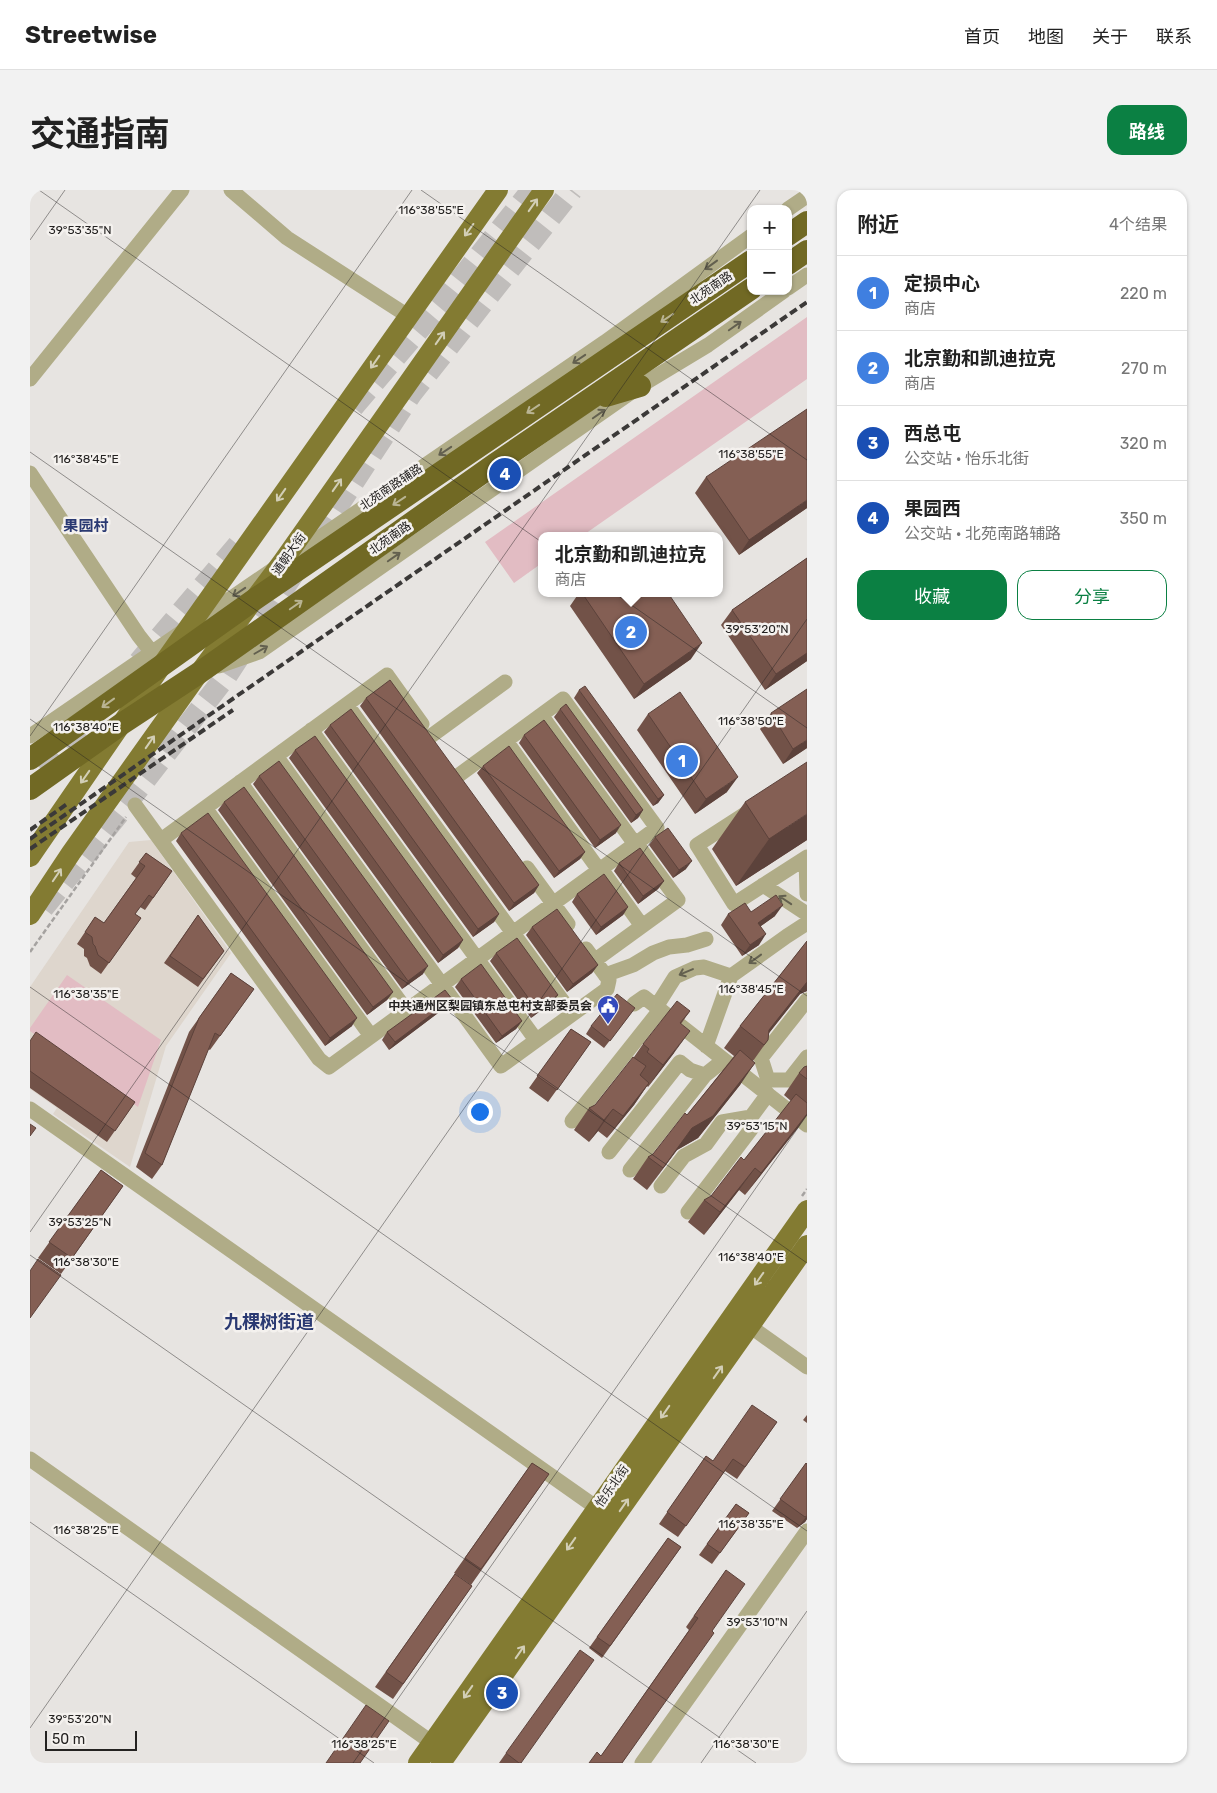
<!DOCTYPE html>
<html lang="zh">
<meta charset="utf-8">
<style>
:root{--surface:#fff;--page:#f2f2f2;--text:#222;--muted:#767676;--line:#e0e0e0;--accent:#0b8043}
body{margin:0;font-family:Rubik,"Noto Sans SC",sans-serif;background:var(--page);color:var(--text)}
.controls{position:absolute;right:15px;top:15px;display:grid;overflow:hidden;border-radius:10px;box-shadow:0 1px 4px #0004}
.controls button{width:45px;height:45px;display:grid;place-items:center;padding:0;border:0;border-bottom:1px solid var(--line);background:var(--surface);color:var(--text);font:25px sans-serif}
.scale{position:absolute;left:15px;bottom:12px;width:92px;box-sizing:border-box;padding-left:5px;border:2px solid #242221;border-top:0;font-size:14px;line-height:18px;white-space:nowrap;color:#242221;-webkit-text-stroke:4px #f4f1ee;paint-order:stroke}
.you{position:absolute;left:449px;top:921px;width:18px;height:18px;margin:-12px;border:4px solid #fff;border-radius:50%;background:#1a73e8;box-shadow:0 0 0 8px #1a73e833}
.badge{display:grid;place-items:center;width:32px;height:32px;border-radius:50%;background:var(--accent);color:#fff;font-size:16px;font-weight:700}
.pin{position:absolute;translate:-50% -50%;border:2px solid #fff;box-shadow:0 1px 5px #0006}
.popup{position:absolute;left:508px;top:342px;width:185px;height:65px;box-sizing:border-box;display:grid;place-content:center;border-radius:10px;background:var(--surface);filter:drop-shadow(0 1px 4px #0005);font-size:16px;white-space:nowrap;color:var(--muted)}
.popup b{font-size:19px;color:var(--text)}
.popup::after{content:'';position:absolute;left:50%;top:100%;margin-left:-10px;border:10px solid transparent;border-top-color:var(--surface)}
.list{margin:0;padding:0;list-style:none}
h2{display:flex;justify-content:space-between;align-items:center;height:65px;margin:0;padding:0 20px;font-size:21px}
h2 small{font-size:16px;font-weight:400;color:var(--muted)}
.list li{display:grid;grid-template-columns:32px 1fr auto;gap:15px;align-items:center;box-sizing:border-box;height:75px;padding:0 20px;border-top:1px solid var(--line)}
.list b{display:block;font-size:19px;white-space:nowrap}
.list p{margin:0;font-size:16px;white-space:nowrap;color:var(--muted)}
.list em{font-size:16px;font-style:normal;color:var(--muted)}
.actions{display:flex;gap:10px;padding:15px 20px}
.actions a{flex:1;padding:11px 0;border:1px solid var(--accent);border-radius:15px;text-align:center;font-size:18px;color:var(--accent)}
.actions .main{background:var(--accent);color:#fff}
.map{position:relative;flex:none;width:777px;height:1573px;overflow:hidden;border-radius:15px}
header{display:flex;align-items:center;gap:30px;box-sizing:border-box;height:70px;padding:0 25px;background:var(--surface);border-bottom:1px solid var(--line)}
header strong{font-size:24px}
nav{display:flex;gap:28px;margin-inline-start:auto;font-size:18px}
.intro{display:flex;align-items:center;justify-content:space-between;box-sizing:border-box;height:120px;padding:0 30px}
h1{margin:0;font-size:35px}
.button{padding:12px 22px;border-radius:15px;background:var(--accent);color:#fff;font-size:18px;font-weight:700}
main{display:flex;gap:30px;padding:0 30px}
aside{flex:1;background:var(--surface);border-radius:15px;box-shadow:0 1px 4px #0004}
.map>svg:first-child{display:block}
.built{fill:#ded6cd}
.green{fill:#e2bcc3}
.lines{fill:none;stroke-linecap:round;stroke-linejoin:round}
.highway-tunnel{stroke:#c0bdbb;stroke-width:22;stroke-dasharray:22 11;stroke-linecap:butt}
.path{stroke:#a5a2a0;stroke-width:2.5;stroke-dasharray:5 2.5;stroke-linecap:butt}
.minor{stroke:#b0ac87;stroke-width:15}
.major{stroke:#837b32;stroke-width:20}
.highway{stroke:#716924;stroke-width:22}
.rail{stroke:#3b3938;stroke-width:4;stroke-dasharray:8 4;stroke-linecap:butt}
.wall{fill:#725248}
.shaded-wall{fill:#5c423b}
.building{fill:#845f54;stroke:#5c423b}
.oneway{stroke:#d2ceb6}
.oneway2{stroke:#63604f}
.oneway3{stroke:#b9b493}
.ticks{fill:none;stroke:#242221;stroke-width:1;stroke-opacity:0.45}
.labels{text-anchor:middle;stroke-width:5;stroke-linejoin:round;paint-order:stroke}
.street-label{font-size:12px;fill:#242221;stroke:#f4f1ee}
.poi-label{font-size:12px;font-weight:bold;fill:#242221;stroke:#f4f1ee;text-anchor:end}
.quarter-label{font-size:15px;font-weight:bold;fill:#2a3972;stroke:#f4f1ee}
.district-label{font-size:18px;font-weight:bold;fill:#2a3972;stroke:#f4f1ee}
.ticks-label{font-size:12px;text-anchor:middle;fill:#242221;stroke:#f4f1ee;stroke-width:5;stroke-linejoin:round;paint-order:stroke}
</style>
<header>
<strong>Streetwise</strong>
<nav><a>首页</a><a>地图</a><a>关于</a><a>联系</a></nav>
</header>
<div class="intro"><h1>交通指南</h1><a class="button">路线</a></div>
<main>
<div class="map">
<svg width="777" height="1573" viewBox="0 0 777 1573">
<rect width="100%" height="100%" fill="#e7e4e1"/>
<path class="built" d="M121 650 201 763 136 856 100 977 23 924 27 918 0 899V797L99 652Z"/>
<path class="green" d="M777 127V189L552 346H512V373L484 393 455 352Z
M37 785 131 850 108 917 0 841V838Z"/>
<g class="lines">
<path class="highway-tunnel" d="M323 217 413 111 502 0
M109 472 208 355
M16 583 60 531
M13 718 97 613 197 485 381 204 542 0"/>
<path class="path" d="M0 762 96 627
M772 1006 777 999"/>
<path class="minor" d="M201 0 257 48 378 126
M758 19 777 6
M758 98 777 85
M0 189 152 0
M0 283 109 446 128 470
M189 476 229 462 610 196 678 155 754 101
M322 522 542 824
M511 525 605 654
M281 540 506 850
M0 546 575 152 721 46
M401 546 475 492
M476 551 569 680
M246 566 471 876 577 799 579 790 556 759
M210 592 376 820
M105 615 289 869 299 877 627 638 533 509 429 585
M175 618 341 846
M715 624 667 655 704 714 777 667
M131 650 357 485 392 534
M776 668 777 704
M497 678 538 734
M571 679 612 736
M733 695 777 724
M564 771 648 710 606 653
M575 785 603 775 623 763 639 757 657 755 676 749
M604 814 614 807 777 935
M626 817 645 787 665 778 674 777 701 786
M676 856 701 786 757 746 777 733
M738 890 731 868 777 810
M738 890H759L777 867
M0 919 567 1318
M542 931 630 820
M579 962 650 872 660 880 675 885
M600 980 675 885 694 870
M631 996 654 966 676 954 692 932 721 927 738 904
M658 1022 722 938 721 927
M712 1129 728 1142 777 1177
M0 1269 411 1559
M612 1573 777 1341"/>
<path class="major" d="M0 667 132 475 468 0
M0 725 41 663 169 483 253 371 514 0
M388 1573 777 1020
M411 1573 777 1055"/>
<path class="highway" d="M758 45 777 32
M758 74 777 61
M576 206 610 196
M0 569 228 407 721 71
M0 599 93 533 169 483 465 274 721 99"/>
<path class="rail" d="M0 640 37 614
M0 649 777 112
M0 659 203 520"/>
</g>
<path class="wall" d="M676 287 777 318 709 365 665 303Z
M777 368V471L735 500 691 435 702 420Z
M549 403H642L639 405 661 469 604 509 540 416Z
M549 500 634 605 628 613 623 616 544 508Z
M336 508 509 695 504 703 479 721 330 516Z
M530 519 613 620 608 628 601 633 524 527Z
M741 523 777 558 753 574 730 539Z
M618 524 697 602 665 624 607 540Z
M300 535 469 724 464 732 443 747 294 542Z
M494 545 586 643 565 658 489 553Z
M265 560 433 750 428 758 408 773 259 568Z
M453 576 555 662 550 669 524 688 447 583Z
M229 586 393 784 372 799 223 594Z
M194 612 363 802 357 810 337 825 188 620Z
M715 612 777 650 706 696 682 659Z
M151 643 322 836 295 856 146 651Z
M625 647 656 679 643 688 619 655Z
M116 663 142 681 115 720 110 717 105 724 111 728 71 784 60 776 57 768 54 766V759L47 754 65 727 74 733 106 688 101 684Z
M589 673 634 691 628 699 608 714 584 681Z
M547 704 598 717 593 725 566 745 542 712Z
M721 722 745 726 731 736 729 755 712 766 691 735 698 724Z
M168 725 194 761 168 797 134 773Z
M502 737 568 775 562 783 537 802 496 745Z
M777 751V801L770 804 739 843 738 850 723 871 710 895 668 948 647 960 617 1000 603 989 618 967 623 964 657 925 704 866 694 858 710 836Z
M466 763 528 805 522 812 501 828 460 771Z
M201 783 224 799 180 860 178 859 132 975 122 989 106 977 159 842Z
M431 789 492 831 486 839 466 853 425 797Z
M416 817 359 860 352 850 357 842Z
M660 821 651 834 644 863 618 897 617 896 604 915 577 948 568 941 559 952 544 940 559 918 565 915 604 867 613 854Z
M599 826 574 858 556 844 561 836Z
M541 839 561 852 518 912 499 898Z
M0 851 105 912 77 952 0 898Z
M777 876V925L767 939 715 1005 709 1000 674 1045 658 1032 674 1010 681 1006 714 970 761 911 754 905 769 883Z
M71 980 93 996 31 1084 8 1068Z
M777 1225V1233L773 1230Z
M747 1232 707 1289 695 1281 648 1347 629 1334 676 1266 683 1271Z
M502 1273 519 1284 441 1395 424 1383Z
M776 1273 777 1329 775 1332 767 1338 742 1321Z
M706 1314 719 1323 682 1374 669 1365Z
M638 1348 651 1357 572 1468 559 1458Z
M696 1380 682 1441 592 1573 571 1566 659 1440 656 1437Z
M425 1384 442 1396 363 1509 345 1497Z
M476 1563 491 1573H469Z"/>
<path class="shaded-wall" d="M777 310V318L709 365 719 350Z
M672 453 661 469 604 509 614 494Z
M777 463V471L735 500 746 484Z
M777 550V558L753 574 763 559Z
M708 587 697 602 665 624 676 609Z
M634 605 628 613 623 616 628 609Z
M613 620 608 628 601 633 606 625Z
M777 624V650L706 696 739 649Z
M591 635 586 643 565 658 570 650Z
M555 662 550 669 524 688 529 681Z
M662 671 656 679 643 688 649 680Z
M634 691 628 699 608 714 613 706Z
M509 695 504 703 479 721 484 713Z
M753 715 745 726 721 743 728 733Z
M598 717 593 725 566 745 571 737Z
M469 724 464 732 443 747 448 739Z
M736 744 729 755 712 766 720 755Z
M433 750 428 758 408 773 413 765Z
M568 775 562 783 537 802 543 794Z
M398 776 393 784 372 799 378 791Z
M777 792V801L770 804 731 853 739 840Z
M363 802 357 810 337 825 343 817Z
M528 805 522 812 501 828 507 820Z
M422 809 416 817 359 860 365 852Z
M327 828 322 836 295 856 300 848Z
M492 831 486 839 466 853 472 846Z
M660 841 644 863 618 897 633 875Z
M725 873 710 895 668 948 647 960 617 1000 662 938Z
M619 893 604 915 577 948 593 926Z
M583 919 568 941 559 952 574 930Z
M777 924 767 939 715 1005 731 983Z
M725 978 709 1000 674 1045 690 1022Z
M777 1326V1329L775 1332 767 1338Z"/>
<path class="building" d="M777 219V310L719 350 676 287Z
M777 368V463L746 484 702 420Z
M552 403H638L672 453 614 494Z
M360 490 509 695 484 713 336 508Z
M555 496 634 605 628 609 549 500Z
M777 499V550L763 559 741 523Z
M650 502 708 587 676 609 618 524Z
M536 514 613 620 606 625 530 519Z
M321 519 469 724 448 739 300 535Z
M514 530 591 635 570 650 494 545Z
M285 546 433 750 413 765 265 560Z
M479 556 555 662 529 681 453 576Z
M249 571 398 776 378 791 229 586Z
M777 572V624L739 649 715 612Z
M214 597 363 802 343 817 194 612Z
M178 623 327 828 300 848 151 643Z
M638 638 662 671 649 680 625 647Z
M610 658 634 691 613 706 589 673Z
M116 663 142 681 123 708 119 705 105 724 111 728 79 773 68 765 65 756 63 754 62 747 55 742 65 727 74 733 115 676 109 672Z
M574 684 598 717 571 737 547 704Z
M746 705 753 715 728 733 736 744 720 755 698 724 715 713 721 722Z
M527 719 568 775 543 794 502 737Z
M168 725 194 761 173 789 140 766Z
M487 748 528 805 507 820 466 763Z
M777 751V792L739 840 738 850 734 855 710 836Z
M451 774 492 831 472 846 431 789Z
M201 783 224 799 190 846 185 843 132 975 115 963 169 828Z
M415 800 422 809 365 852 357 842Z
M587 804 605 818 580 851 561 836Z
M647 811 660 821 650 833 660 841 633 875 617 862 619 859 613 854Z
M541 839 561 852 527 900 507 886Z
M6 842 105 912 85 941 0 881V851Z
M710 860 725 873 683 926 662 938 633 978 618 967 623 964 655 923 657 925Z
M603 867 616 876 610 885 619 893 593 926 583 919 574 930 559 918 565 915Z
M777 876V889L769 883 774 877Z
M766 904 777 913V924L731 983 725 978 690 1022 674 1010 681 1006 711 967 714 970Z
M0 934 6 938 0 946Z
M71 980 93 996 42 1068 19 1052Z
M8 1069 31 1085 0 1128V1081Z
M722 1215 747 1232 715 1277 703 1269 656 1336 637 1322 676 1266 683 1271Z
M502 1273 519 1284 451 1379 435 1368Z
M776 1273 777 1274V1326L775 1327 750 1309Z
M706 1314 719 1323 690 1363 677 1354Z
M638 1348 651 1357 580 1456 567 1447Z
M696 1380 715 1394 682 1441 684 1443 592 1573H559L567 1562 571 1566 668 1428 664 1426Z
M425 1384 442 1396 373 1494 356 1482Z
M550 1460 564 1470 491 1573H489L476 1563Z
M336 1515 359 1531 330 1573H296Z"/>
<defs><path id="oneway-shaft" d="M-6 0H5M1.5-3L5.5 0L1.5 3" fill="none" stroke-width="1.6" stroke-linecap="round" stroke-linejoin="round" transform="scale(1.25)"/></defs>
<g class="oneway">
<use href="#oneway-shaft" transform="translate(503 15) rotate(-55)"/>
<use href="#oneway-shaft" transform="translate(439 40) rotate(126)"/>
<use href="#oneway-shaft" transform="translate(410 148) rotate(-55)"/>
<use href="#oneway-shaft" transform="translate(345 172) rotate(125)"/>
<use href="#oneway-shaft" transform="translate(307 295) rotate(-55)"/>
<use href="#oneway-shaft" transform="translate(251 305) rotate(125)"/>
<use href="#oneway-shaft" transform="translate(120 552) rotate(-55)"/>
<use href="#oneway-shaft" transform="translate(55 587) rotate(125)"/>
<use href="#oneway-shaft" transform="translate(27 685) rotate(-56)"/>
<use href="#oneway-shaft" transform="translate(729 1089) rotate(125)"/>
<use href="#oneway-shaft" transform="translate(688 1182) rotate(-55)"/>
<use href="#oneway-shaft" transform="translate(635 1222) rotate(125)"/>
<use href="#oneway-shaft" transform="translate(594 1315) rotate(-55)"/>
<use href="#oneway-shaft" transform="translate(541 1354) rotate(125)"/>
<use href="#oneway-shaft" transform="translate(490 1462) rotate(-55)"/>
<use href="#oneway-shaft" transform="translate(438 1502) rotate(125)"/>
</g>
<g class="oneway2">
<use href="#oneway-shaft" transform="translate(681 75) rotate(144)"/>
<use href="#oneway-shaft" transform="translate(705 136) rotate(-35)"/>
<use href="#oneway-shaft" transform="translate(549 169) rotate(146)"/>
<use href="#oneway-shaft" transform="translate(569 224) rotate(-35)"/>
<use href="#oneway-shaft" transform="translate(415 261) rotate(146)"/>
<use href="#oneway-shaft" transform="translate(364 367) rotate(-35)"/>
<use href="#oneway-shaft" transform="translate(209 402) rotate(146)"/>
<use href="#oneway-shaft" transform="translate(231 460) rotate(-30)"/>
<use href="#oneway-shaft" transform="translate(755 710) rotate(-146)"/>
<use href="#oneway-shaft" transform="translate(725 769) rotate(144)"/>
<use href="#oneway-shaft" transform="translate(656 782) rotate(157)"/>
</g>
<g class="oneway3">
<use href="#oneway-shaft" transform="translate(637 128) rotate(146)"/>
<use href="#oneway-shaft" transform="translate(503 219) rotate(146)"/>
<use href="#oneway-shaft" transform="translate(369 311) rotate(146)"/>
<use href="#oneway-shaft" transform="translate(266 415) rotate(-35)"/>
<use href="#oneway-shaft" transform="translate(78 513) rotate(144)"/>
</g>
<path class="ticks" d="M9 0 777 538M391 0 777 270M773 0 777 3M0 50 35 0M0 262 777 806M0 529 777 1073M0 546 382 0M0 797 777 1341M0 1042 730 0M0 1065 726 1573M0 1332 344 1573M0 1538 777 429M323 1573 777 925M671 1573 777 1421"/>
<defs>
<g id="civic-pin" transform="scale(1.125)"><path d="M0 17L-7.5 6A9.5 9.5 0 1 1 7.5 6Z" fill="#344abc" stroke="#f4f1ee"/><path d="M-.6-6.5H3V-4.5H.6V-3L4-1V1h2V6H-6V1h2V-1L-.6-3ZM-1.2 2.5V6h2.4V2.5Z" fill="#fff"/></g>
</defs>
<g fill-rule="evenodd">
<use href="#civic-pin" x="578" y="816"/>
</g>
<g class="labels">
<g class="street-label">
<text transform="translate(681 98) rotate(-34)" y="4">北苑南路</text>
<text transform="translate(361 297) rotate(-34)" y="4">北苑南路辅路</text>
<text transform="translate(360 348) rotate(-35)" y="4">北苑南路</text>
<text transform="translate(259 364) rotate(-55)" y="4">通朝大街</text>
<text transform="translate(582 1296) rotate(-55)" y="4">怡乐北街</text>
</g>
<g class="poi-label">
<text x="562" y="820">中共通州区梨园镇东总屯村支部委员会</text>
</g>
<g class="quarter-label">
<text x="56" y="341">果园村</text>
</g>
<g class="district-label">
<text x="239" y="1138">九棵树街道</text>
</g>
</g>
<g class="ticks-label">
<text x="401" y="24">116°38'55"E</text>
<text x="50" y="44">39°53'35"N</text>
<text x="721" y="268">116°38'55"E</text>
<text x="56" y="273">116°38'45"E</text>
<text x="727" y="443">39°53'20"N</text>
<text x="721" y="535">116°38'50"E</text>
<text x="56" y="541">116°38'40"E</text>
<text x="721" y="803">116°38'45"E</text>
<text x="56" y="808">116°38'35"E</text>
<text x="727" y="940">39°53'15"N</text>
<text x="50" y="1036">39°53'25"N</text>
<text x="721" y="1071">116°38'40"E</text>
<text x="56" y="1076">116°38'30"E</text>
<text x="721" y="1338">116°38'35"E</text>
<text x="56" y="1344">116°38'25"E</text>
<text x="727" y="1436">39°53'10"N</text>
<text x="50" y="1533">39°53'20"N</text>
<text x="334" y="1558">116°38'25"E</text>
<text x="716" y="1558">116°38'30"E</text>
</g>
</svg>
<div class="controls">
<button>+</button>
<button>−</button>
</div>
<div class="scale">50 m</div>
<div class="you"></div>
<div class="pin badge" style="left:652px;top:571px;background:#3f7fe0">1</div>
<div class="pin badge" style="left:601px;top:442px;background:#3f7fe0">2</div>
<div class="popup"><b>北京勤和凯迪拉克</b>商店</div>
<div class="pin badge" style="left:472px;top:1503px;background:#1a4fb4">3</div>
<div class="pin badge" style="left:475px;top:284px;background:#1a4fb4">4</div>
</div>
<aside>
<h2>附近<small>4个结果</small></h2>
<ul class="list">
<li><span class="badge" style="background:#3f7fe0">1</span><div><b>定损中心</b><p>商店</p></div><em>220 m</em></li>
<li><span class="badge" style="background:#3f7fe0">2</span><div><b>北京勤和凯迪拉克</b><p>商店</p></div><em>270 m</em></li>
<li><span class="badge" style="background:#1a4fb4">3</span><div><b>西总屯</b><p>公交站 · 怡乐北街</p></div><em>320 m</em></li>
<li><span class="badge" style="background:#1a4fb4">4</span><div><b>果园西</b><p>公交站 · 北苑南路辅路</p></div><em>350 m</em></li>
</ul>
<div class="actions"><a class="main">收藏</a><a>分享</a></div>
</aside>
</main>
